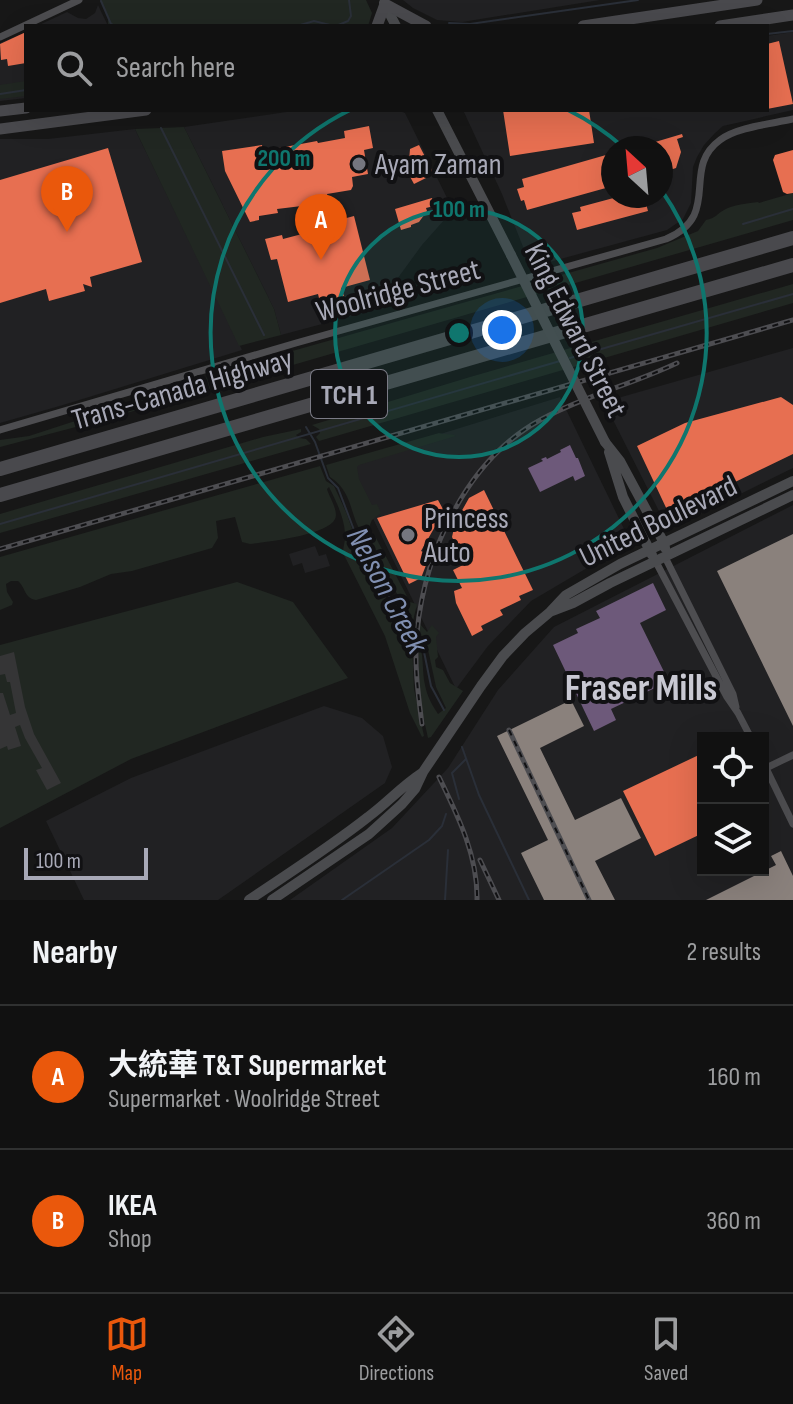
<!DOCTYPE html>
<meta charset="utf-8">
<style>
:root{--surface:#111;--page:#1e1f1f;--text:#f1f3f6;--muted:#9c9d9f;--line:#303131;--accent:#ea580c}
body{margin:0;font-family:"Sofia Sans Condensed","Noto Sans SC",sans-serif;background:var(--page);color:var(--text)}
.controls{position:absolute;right:24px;bottom:24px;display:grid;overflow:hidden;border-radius:0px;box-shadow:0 8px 32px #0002}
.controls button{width:72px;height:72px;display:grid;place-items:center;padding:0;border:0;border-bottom:2px solid var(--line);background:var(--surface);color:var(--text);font:40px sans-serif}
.compass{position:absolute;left:601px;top:136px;width:72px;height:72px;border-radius:50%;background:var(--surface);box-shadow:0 8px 32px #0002;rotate:334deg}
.scale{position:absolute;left:24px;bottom:20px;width:124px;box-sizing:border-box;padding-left:8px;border:4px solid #a8a9b7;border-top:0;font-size:22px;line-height:28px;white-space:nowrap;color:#a8a9b7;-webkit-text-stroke:6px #111113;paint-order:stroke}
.you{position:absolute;left:502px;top:330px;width:28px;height:28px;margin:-20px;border:6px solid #fff;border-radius:50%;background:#1a73e8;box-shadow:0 0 0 12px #1a73e833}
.badge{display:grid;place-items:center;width:52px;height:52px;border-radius:50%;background:var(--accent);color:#fff;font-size:26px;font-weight:700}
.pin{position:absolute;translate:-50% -66px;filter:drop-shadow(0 2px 4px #0008)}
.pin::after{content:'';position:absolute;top:42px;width:28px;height:24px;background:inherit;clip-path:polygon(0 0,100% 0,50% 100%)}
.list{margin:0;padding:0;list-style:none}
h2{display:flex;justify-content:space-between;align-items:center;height:104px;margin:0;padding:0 32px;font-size:34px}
h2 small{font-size:26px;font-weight:400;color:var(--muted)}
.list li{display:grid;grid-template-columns:52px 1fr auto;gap:24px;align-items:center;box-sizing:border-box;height:144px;padding:0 32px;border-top:2px solid var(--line)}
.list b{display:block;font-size:30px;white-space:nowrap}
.list p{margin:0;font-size:26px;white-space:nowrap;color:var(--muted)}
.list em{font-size:26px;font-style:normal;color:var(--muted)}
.icon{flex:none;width:44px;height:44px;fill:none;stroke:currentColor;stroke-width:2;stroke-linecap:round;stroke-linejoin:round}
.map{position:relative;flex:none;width:793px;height:900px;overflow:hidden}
.search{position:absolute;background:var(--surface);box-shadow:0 8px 32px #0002;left:24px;right:24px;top:24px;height:88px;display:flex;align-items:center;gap:20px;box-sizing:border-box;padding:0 28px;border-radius:0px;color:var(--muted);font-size:30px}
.sheet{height:392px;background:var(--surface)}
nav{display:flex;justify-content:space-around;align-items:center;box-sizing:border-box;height:112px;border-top:2px solid var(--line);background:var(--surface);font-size:22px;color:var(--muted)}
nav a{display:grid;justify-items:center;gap:4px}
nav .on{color:var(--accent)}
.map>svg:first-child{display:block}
.built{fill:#212123;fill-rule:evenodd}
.green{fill:#212722}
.shops{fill:#e76f51}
.offices{fill:#6d597a}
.industry{fill:#8a817c}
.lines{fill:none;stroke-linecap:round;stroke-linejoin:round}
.stream{stroke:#2a2f38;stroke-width:2}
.building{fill:#353536}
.street{stroke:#4d4d50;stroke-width:7}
.secondary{stroke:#4a4b4e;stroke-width:10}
.primary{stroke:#49494d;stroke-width:11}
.highway{stroke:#49494d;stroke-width:14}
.rail-casing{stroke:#4d4d51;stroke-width:5}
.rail{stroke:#111113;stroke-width:2;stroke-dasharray:6;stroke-linecap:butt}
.secondary-bridge{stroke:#4a4b4e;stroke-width:10}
.ring{fill:none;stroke:#0f766e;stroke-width:4}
.poi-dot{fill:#75767f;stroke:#111113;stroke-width:3}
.labels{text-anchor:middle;stroke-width:8;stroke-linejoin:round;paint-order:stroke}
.shield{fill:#111113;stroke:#7b7b86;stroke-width:2}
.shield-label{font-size:28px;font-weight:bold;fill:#a8a9b7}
.poi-label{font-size:30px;fill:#a8a9b7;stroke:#111113;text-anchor:start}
.street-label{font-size:30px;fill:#a8a9b7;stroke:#111113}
.water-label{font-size:32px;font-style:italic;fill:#808fb1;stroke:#111113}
.district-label{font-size:38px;font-weight:bold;fill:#c9c9d3;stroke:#111113}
.centre{fill:#0f766e;stroke:#111113;stroke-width:4}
.ring-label{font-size:24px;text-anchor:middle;font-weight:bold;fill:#0f766e;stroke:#111113;stroke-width:8;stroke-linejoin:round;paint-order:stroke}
</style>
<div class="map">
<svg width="793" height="900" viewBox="0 0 793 900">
<rect width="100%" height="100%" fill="#171717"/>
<path class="built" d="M403 0H600L462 22 437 20 413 8Z
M98 5 108 26H37L67 12 78 18 86 19 95 13Z
M26 32V98L0 101V43Z
M793 32V110L723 126 715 133 704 145 697 157 693 167 691 203 683 219 667 230 531 267 502 194 463 110H767V36ZM613 148H661V196H613Z
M300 110H397L405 113 453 210 422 245 384 297 367 312 281 335 274 309 184 127Z
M135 129 242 350 63 405 0 423V139H48Z
M793 348V468L682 523 661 515 604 402Z
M560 397 626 533 621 548 531 601 488 646 456 689 346 463Z
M793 505V900H290L392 828 448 768 498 690 554 627ZM703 738H763V870H703Z
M315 546 319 556 326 554 330 566 305 573 302 563 293 566 289 554Z
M324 706 362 718 383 736 392 767 385 783 218 900H84L46 821 131 778Z"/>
<path class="green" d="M100 0H366L372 13 368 26H108V16Z
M26 81V96L0 99V85Z
M184 127 274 309 281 335 239 346 135 129Z
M793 193V220L106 419 0 447V440L29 436 72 422 124 408 155 394 264 359 657 248 698 231 706 220C718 217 715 215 724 210 732 205 749 203 758 202L759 203Z
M793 284V303L319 441 316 437 320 433 319 429 312 425 470 377Z
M301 429V432L296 435 299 438 306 439 311 444 0 533V514L263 437Z
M439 433C445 435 451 433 456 436L359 465 357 467 359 479 372 505 377 504 381 513 372 520 367 532 375 536 410 602 417 604 413 621V632L398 605 399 597 393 587 387 583 374 555 371 542C347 525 358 495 330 477L326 465Z
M320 466 326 481 334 486 346 512 355 537 358 542 364 546 370 568 377 582 387 599 401 629 412 643 414 689 424 736 422 737 410 713 385 636 343 553C343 546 346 540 345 533 344 517 336 501 329 487L327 489C329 497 339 511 335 519 328 535 267 542 250 544L242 542 235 517 216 521 218 538 212 548 132 571 111 574 80 587 36 600C24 598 26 588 18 581H11L6 584 7 592 13 602 12 605 0 610V557Z
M237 582 293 602 348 678 131 759 0 828V645Z
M419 623 427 632 432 625 439 633 436 637 438 657 435 660 436 667 443 670 450 683 463 691 431 737 428 738 420 702 418 646H420C424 659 422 672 425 685 427 696 432 705 438 714L446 708 436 687 426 640 424 637 419 636Z"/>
<path class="shops" d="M26 32V63L8 66 7 59 1 60 0 44Z
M779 41 793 104 767 109V44Z
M503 110H589L594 143 510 156Z
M369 126 373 148 364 150 368 174 352 177 353 186 351 190 327 194 328 199 310 201V205L277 209 278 213 259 216V220L250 222 225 171 222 151 262 145 263 151 317 141 318 143 345 138 344 131Z
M682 134 683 137 677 139 681 152 676 168 661 173V148H635Z
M419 145 434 174 414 184 408 173 410 149Z
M108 148 142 262 90 277 92 287 83 284 85 291 49 301 46 289 0 303V180Z
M793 150V193L787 194 783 192 773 160 775 155Z
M613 153V186L527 210 524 200 521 201 517 189 524 187 522 179Z
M621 196H644L648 211 577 230 572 213 581 211 580 207Z
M432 198 434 206 426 208 427 211 419 222 411 225V227L401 230 395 209Z
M354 216 370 280 341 288 344 296 320 302 318 294 288 302 277 259 271 260 265 239 282 235 283 239 340 224 339 220Z
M781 397 793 405V454L669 514 637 446 685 423Z
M484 490 533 590 519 596 521 600 500 610 503 615 481 626 483 630 472 636 456 603 454 591 462 588 453 570 465 564 452 537 454 528 464 523 460 514 469 498Z
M438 500 444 511 421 551 430 555 421 578 409 584 377 518Z
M703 753V833L655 856 623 791Z"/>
<path class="offices" d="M570 445 576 458H578L585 476 575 481 573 476 540 492 528 468 543 461 541 459 546 457 547 459 561 452 560 450Z
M653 583 666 610 640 623 674 692 662 698 657 687 611 709 616 720 594 731 553 645 578 633 576 629 600 618 596 611Z"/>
<path class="industry" d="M793 534V726L717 571Z
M571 700 584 726 540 748 575 820 621 798 641 838 595 861 615 900H544L521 853 548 840 497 736Z
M781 851 793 876V900H706L776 865 771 856Z"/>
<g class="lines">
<path class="stream" d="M101 1 111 24 115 26
M449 23 470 24 638 0
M297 26 314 21 334 26
M336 26 348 21 351 16 349 0
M767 34 793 31
M0 94 26 90
M161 128 264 335
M743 224 793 209
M570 358 793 294
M278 363 282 371
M306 427 315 442 328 478 338 488 354 530 367 545 378 573 403 626 412 637 422 642 431 686 444 710
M0 524 560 361
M462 747 479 795 529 900
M459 799 452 773 466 759
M342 900 429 840 442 826 446 814
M445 900 448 850"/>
</g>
<path class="building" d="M14 652 25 707 34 734 61 783 47 790 36 770 42 768 25 738 20 725 15 727 21 746 8 750 7 746 0 749V693H3L10 715 16 713 10 682H7L5 674 0 675V656Z"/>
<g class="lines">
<path class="street" d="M0 37 79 0
M0 430 296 343 666 239C723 215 680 169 720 140 737 127 771 124 793 119
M665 557 733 694 736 707
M656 562 727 697 738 713 751 738
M763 762 793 824
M766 768 793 755"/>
<path class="secondary" d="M384 3 396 26
M437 110 511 255
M605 442 620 461 664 543 665 548
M609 452 623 497 652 555
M552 611 573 603 610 583 793 495
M249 900C289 873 330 847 368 817 387 803 402 786 422 773
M272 900 369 834 402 804 415 789 423 772 481 686 503 656 525 633 550 612 566 595 620 564 793 481"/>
<path class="primary" d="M377 26 385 4 426 26
M583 26 757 0
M720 26 793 15
M0 111 26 108
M0 129 146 110"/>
<path class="highway" d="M0 469 793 238
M0 495 793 265"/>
<g class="rail-casing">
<path id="rail" d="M0 549 793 320
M422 724C418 694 414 663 417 632 425 551 467 459 542 419 584 396 633 384 677 363
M509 730 589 900
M439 777C458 816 478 856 477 900
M480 860 499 900"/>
</g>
<use href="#rail" class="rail"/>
<path class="secondary-bridge" d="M511 255 605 442"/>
</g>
<circle cx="459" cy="333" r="124" fill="#0f766e" fill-opacity=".12"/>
<g class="ring">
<circle cx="459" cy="333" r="124"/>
<path d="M568 110A248 248 0 0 1 623 147M662 191A248 248 0 1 1 350 110"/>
</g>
<g class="poi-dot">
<circle cx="359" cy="164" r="8"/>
<circle cx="408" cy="535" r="8"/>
</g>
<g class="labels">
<rect class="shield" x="311" y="370" width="76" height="48" rx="6"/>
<g class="shield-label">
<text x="349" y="404">TCH 1</text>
</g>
<g class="poi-label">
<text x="375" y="174">Ayam Zaman</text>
<text x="424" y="528">Princess<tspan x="424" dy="34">Auto</tspan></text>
</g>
<g class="street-label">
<text transform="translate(398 290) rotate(-15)" y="10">Woolridge Street</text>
<text transform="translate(576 330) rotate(63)" y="10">King Edward Street</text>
<text transform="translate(182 389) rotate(-16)" y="10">Trans-Canada Highway</text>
<text transform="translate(658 521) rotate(-26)" y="10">United Boulevard</text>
</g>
<g class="water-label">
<text transform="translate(388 590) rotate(62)" y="11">Nelson Creek</text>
</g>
<g class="district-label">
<text x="641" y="700">Fraser Mills</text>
</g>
</g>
<circle cx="459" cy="333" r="12" class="centre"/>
<g class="ring-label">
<text x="284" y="166">200 m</text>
<text x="459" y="217">100 m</text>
</g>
</svg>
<div class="controls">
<button><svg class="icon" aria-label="locate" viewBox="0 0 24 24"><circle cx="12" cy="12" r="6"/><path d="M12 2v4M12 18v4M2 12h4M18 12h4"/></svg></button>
<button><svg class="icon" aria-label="layers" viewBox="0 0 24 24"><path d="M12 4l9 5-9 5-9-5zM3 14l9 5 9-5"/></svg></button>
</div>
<svg class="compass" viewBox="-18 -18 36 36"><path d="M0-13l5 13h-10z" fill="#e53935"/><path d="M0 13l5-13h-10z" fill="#9c9d9f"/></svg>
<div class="scale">100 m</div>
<div class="you"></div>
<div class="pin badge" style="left:321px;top:260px">A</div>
<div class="pin badge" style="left:67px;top:232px">B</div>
<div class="search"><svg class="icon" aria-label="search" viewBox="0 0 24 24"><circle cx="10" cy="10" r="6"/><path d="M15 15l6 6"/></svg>Search here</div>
</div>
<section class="sheet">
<h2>Nearby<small>2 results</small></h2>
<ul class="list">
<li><span class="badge">A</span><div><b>大統華 T&amp;T Supermarket</b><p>Supermarket · Woolridge Street</p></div><em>160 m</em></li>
<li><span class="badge">B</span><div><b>IKEA</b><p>Shop</p></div><em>360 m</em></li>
</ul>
</section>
<nav>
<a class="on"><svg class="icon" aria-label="map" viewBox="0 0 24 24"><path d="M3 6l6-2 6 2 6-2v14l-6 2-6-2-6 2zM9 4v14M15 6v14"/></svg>Map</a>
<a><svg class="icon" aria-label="directions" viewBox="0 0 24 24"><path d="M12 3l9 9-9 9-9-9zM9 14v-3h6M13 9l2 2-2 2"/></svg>Directions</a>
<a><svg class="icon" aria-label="saved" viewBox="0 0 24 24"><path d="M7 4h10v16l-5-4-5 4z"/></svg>Saved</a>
</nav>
